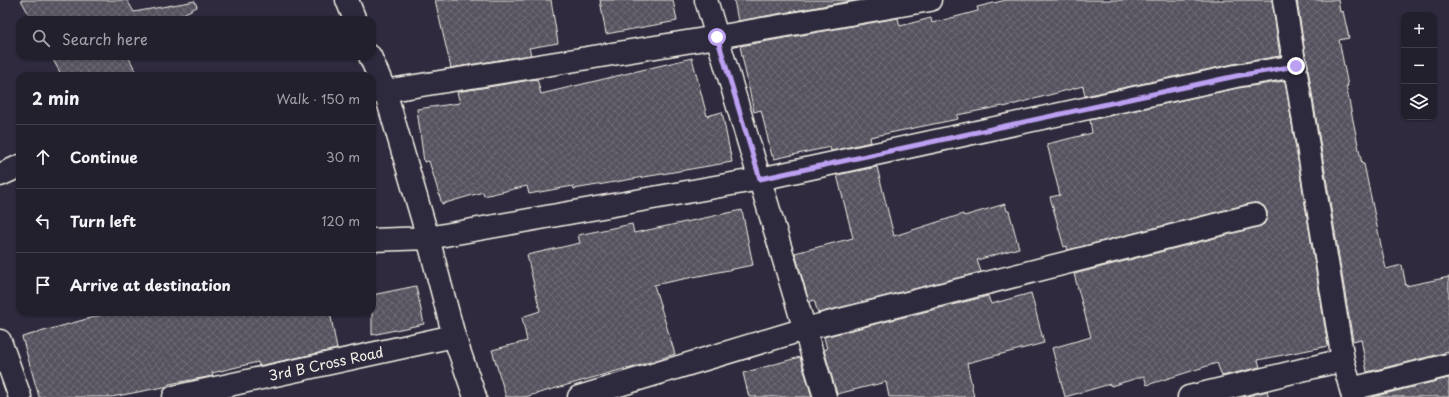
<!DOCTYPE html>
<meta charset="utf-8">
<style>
:root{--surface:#23202e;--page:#2b2836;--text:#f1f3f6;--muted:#a3a3aa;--line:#403e4a}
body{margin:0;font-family:"Playpen Sans",sans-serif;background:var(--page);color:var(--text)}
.controls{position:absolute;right:12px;top:12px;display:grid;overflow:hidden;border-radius:8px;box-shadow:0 1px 3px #0004}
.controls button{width:36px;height:36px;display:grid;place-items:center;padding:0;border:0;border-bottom:1px solid var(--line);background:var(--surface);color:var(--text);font:20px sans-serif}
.stop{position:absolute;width:12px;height:12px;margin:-9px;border:3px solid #bca0f2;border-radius:50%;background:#fff}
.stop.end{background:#bca0f2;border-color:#fff;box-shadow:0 1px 4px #0008}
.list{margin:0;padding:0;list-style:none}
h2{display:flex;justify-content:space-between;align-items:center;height:52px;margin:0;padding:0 16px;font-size:17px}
h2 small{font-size:13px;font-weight:400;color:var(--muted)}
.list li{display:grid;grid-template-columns:26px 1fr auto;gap:12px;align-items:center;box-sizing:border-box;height:64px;padding:0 16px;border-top:1px solid var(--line)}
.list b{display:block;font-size:15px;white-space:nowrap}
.list em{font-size:13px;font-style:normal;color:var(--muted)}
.icon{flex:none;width:22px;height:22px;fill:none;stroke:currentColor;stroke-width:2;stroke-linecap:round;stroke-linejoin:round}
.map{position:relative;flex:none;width:1449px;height:397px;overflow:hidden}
.search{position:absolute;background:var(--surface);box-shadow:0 1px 3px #0004;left:16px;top:16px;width:360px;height:44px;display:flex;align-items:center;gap:10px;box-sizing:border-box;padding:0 14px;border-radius:12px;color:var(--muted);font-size:15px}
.panel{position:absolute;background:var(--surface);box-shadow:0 1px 3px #0004;left:16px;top:72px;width:360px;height:244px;border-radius:12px}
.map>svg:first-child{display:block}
.building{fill:url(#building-cross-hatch);stroke:#f4f1e8}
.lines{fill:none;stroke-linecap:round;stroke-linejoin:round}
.street-casing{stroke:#f4f1e8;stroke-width:25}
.street{stroke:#2f2a3d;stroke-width:22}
.route{stroke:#bca0f2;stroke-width:5}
.labels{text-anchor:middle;stroke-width:4;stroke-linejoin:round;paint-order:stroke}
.street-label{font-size:14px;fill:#f4f1e8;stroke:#2f2a3d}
</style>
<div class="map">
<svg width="1449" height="397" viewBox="0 0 1449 397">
<defs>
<pattern id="building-cross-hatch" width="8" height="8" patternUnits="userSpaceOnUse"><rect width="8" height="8" fill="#56525f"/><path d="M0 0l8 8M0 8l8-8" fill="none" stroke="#6f6b76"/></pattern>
</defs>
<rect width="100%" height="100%" fill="#2f2a3d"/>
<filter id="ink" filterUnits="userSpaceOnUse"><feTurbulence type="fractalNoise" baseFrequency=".025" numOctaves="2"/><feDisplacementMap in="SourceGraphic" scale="8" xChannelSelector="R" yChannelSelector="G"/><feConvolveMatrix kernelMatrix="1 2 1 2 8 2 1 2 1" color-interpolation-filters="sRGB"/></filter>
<g filter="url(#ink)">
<path class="building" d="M21 0H127L134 12 195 1 197 7 171 20H32Z
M435 0H551L558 43 529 48 531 55 451 68Z
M600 0H673L677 21 606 34Z
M734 0H857L738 21Z
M1006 0H1272L1280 56 1233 64 1085 96 1083 86 1004 107 1003 106 957 115 958 119 870 137 871 142 831 151 830 147 774 159V156H772L761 110 754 112 740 46 898 18 900 26 931 18 932 23 978 11 977 7Z
M1297 0H1338L1340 12 1343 11 1349 38 1339 40 1348 86H1346L1362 164H1364L1386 269 1402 265 1406 286 1449 277V351L1444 352V353L1367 372 1361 339 1353 341 1308 69V64L1306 60Z
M51 56H128L138 76H62Z
M692 58 707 116 722 112 732 162 574 189 573 186 529 194 527 186 484 196 483 192 442 204 429 161 424 162 417 109 460 103 457 92 537 79 541 94Z
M1285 81 1328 346 1258 360 1260 367 1222 376 1217 363 1147 385 1144 376 1111 386 1110 384 1065 397 1052 348 1091 337 1074 274 1258 227 1264 224 1267 218V212L1264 206 1258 203H1252L1068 250 1067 246 1064 247 1050 197 1060 195 1047 144 1092 133 1090 120 1238 88Z
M877 167 894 236 963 214 964 216 1005 204 1007 211H1009L1019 248 977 260 981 272 818 313 814 300 809 302 795 253 853 238 837 175Z
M742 210 753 265 654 285 675 354 628 369 627 368 525 397H506L492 350 527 341 522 317 540 311 527 255 580 243 578 235 632 224 634 233Z
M416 286 424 324 372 335V295Z
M1031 293 1044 343 967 363 974 397H889L886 382 837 394 824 350 827 349 824 337 988 296 991 304Z
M112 312H330L337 349 259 366 258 362 212 373 213 376 169 384V386L112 397H39L22 337Z
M800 357 812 397H749L743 373Z
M1449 378V397H1372Z
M1267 391 1269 397H1243Z"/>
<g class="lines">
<g class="street-casing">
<path id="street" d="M347 0 355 20
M706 0 825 397
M1284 0 1343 360 1353 397
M370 56 385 91 428 238 454 336 475 397
M372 93 717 37 930 0
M0 175 20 166
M372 240 428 238 760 179 1236 76 1296 66
M0 341 20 397
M1351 389 1449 365
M174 397 454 336
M579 397 805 329 1255 215
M1189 397 1343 360"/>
</g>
<use href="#street" class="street"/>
</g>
</g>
<g class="lines" filter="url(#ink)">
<path class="route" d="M717 37 760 179 1236 76 1296 66"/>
</g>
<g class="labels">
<g class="street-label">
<text transform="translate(326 364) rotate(-12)" y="5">3rd B Cross Road</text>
</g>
</g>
</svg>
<div class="controls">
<button>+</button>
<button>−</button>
<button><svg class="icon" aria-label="layers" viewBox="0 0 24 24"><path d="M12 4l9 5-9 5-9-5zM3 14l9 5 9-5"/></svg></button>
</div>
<div class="stop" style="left:717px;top:37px"></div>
<div class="stop end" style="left:1296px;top:66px"></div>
<div class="search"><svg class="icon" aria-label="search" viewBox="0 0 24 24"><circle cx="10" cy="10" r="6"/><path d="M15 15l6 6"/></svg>Search here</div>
<section class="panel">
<h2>2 min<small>Walk · 150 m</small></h2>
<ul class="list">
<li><svg class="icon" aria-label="ahead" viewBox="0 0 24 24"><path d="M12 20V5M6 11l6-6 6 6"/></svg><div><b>Continue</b></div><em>30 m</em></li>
<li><svg class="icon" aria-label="left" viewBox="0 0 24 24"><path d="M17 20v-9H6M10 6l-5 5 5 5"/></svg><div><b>Turn left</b></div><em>120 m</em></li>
<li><svg class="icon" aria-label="arrive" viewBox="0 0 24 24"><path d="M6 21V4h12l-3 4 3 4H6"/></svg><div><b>Arrive at destination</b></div></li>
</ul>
</section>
</div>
